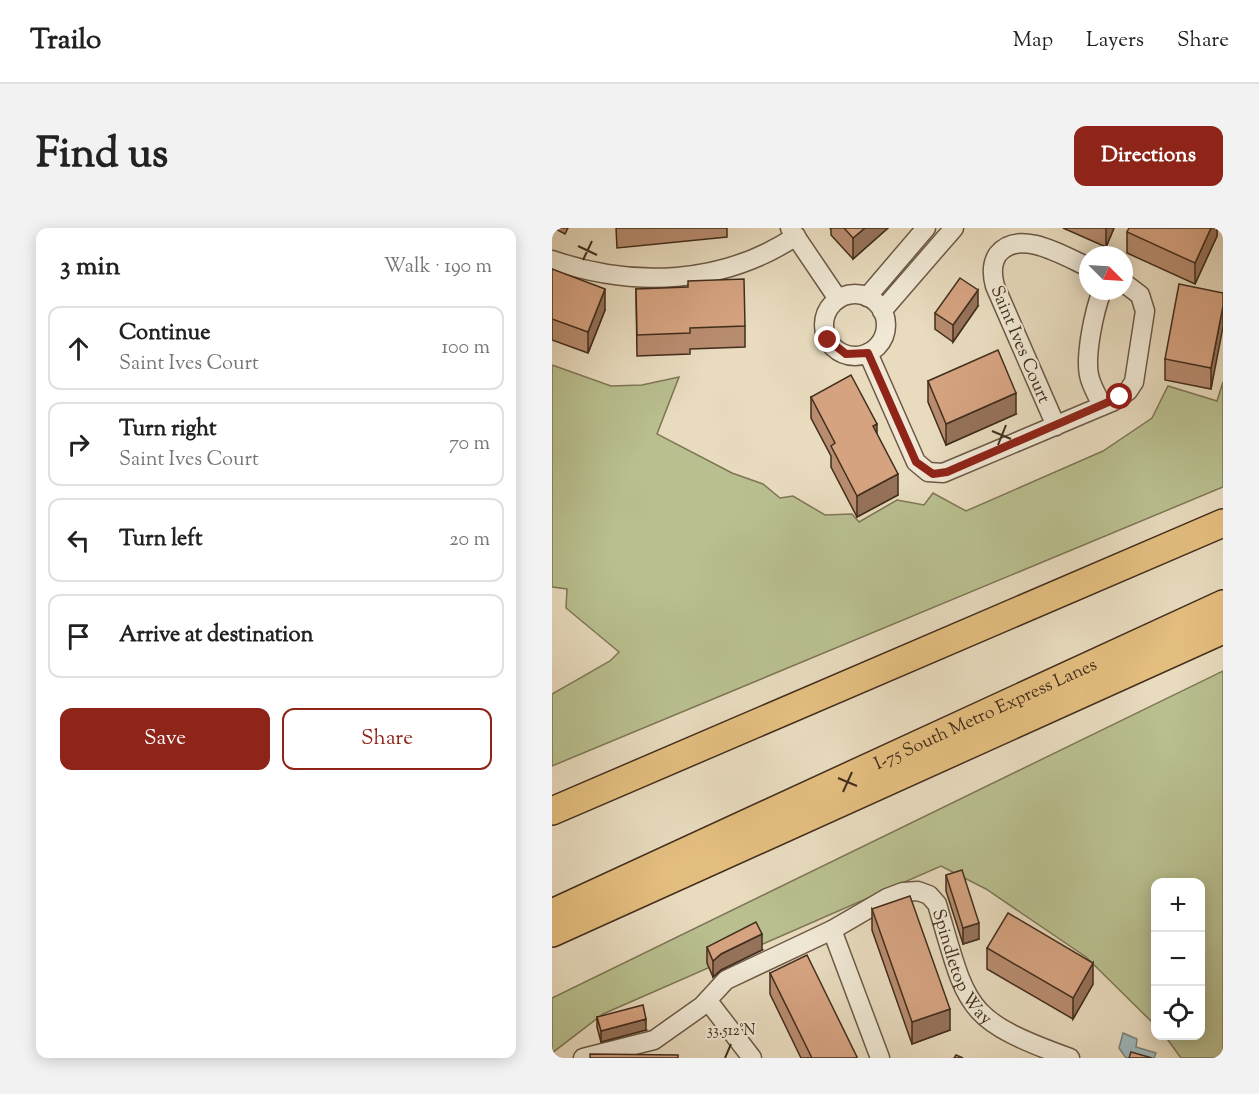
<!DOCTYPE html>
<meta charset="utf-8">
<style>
:root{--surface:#fff;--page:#f2f2f2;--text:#222;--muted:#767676;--line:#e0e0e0;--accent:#8f2418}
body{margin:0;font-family:"Sorts Mill Goudy",serif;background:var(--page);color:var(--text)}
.controls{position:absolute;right:18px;bottom:18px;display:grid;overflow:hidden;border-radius:12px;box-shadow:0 3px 15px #0003}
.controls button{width:54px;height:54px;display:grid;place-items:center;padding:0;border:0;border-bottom:2px solid var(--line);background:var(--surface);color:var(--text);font:30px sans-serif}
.compass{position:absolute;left:527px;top:18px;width:54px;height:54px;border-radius:50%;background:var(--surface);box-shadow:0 3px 15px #0003;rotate:114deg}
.stop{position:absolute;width:18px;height:18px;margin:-14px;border:4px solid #8f2418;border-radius:50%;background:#fff}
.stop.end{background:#8f2418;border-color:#fff;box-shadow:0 2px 6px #0008}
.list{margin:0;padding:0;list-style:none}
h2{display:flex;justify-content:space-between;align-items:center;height:78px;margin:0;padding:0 24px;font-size:26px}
h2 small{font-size:20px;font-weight:400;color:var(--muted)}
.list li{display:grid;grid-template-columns:39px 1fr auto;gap:18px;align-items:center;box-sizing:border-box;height:84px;margin:0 12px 12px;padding:0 12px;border:2px solid var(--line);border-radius:12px}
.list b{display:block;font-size:22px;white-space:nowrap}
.list p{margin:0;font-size:20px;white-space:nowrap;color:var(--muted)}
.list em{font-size:20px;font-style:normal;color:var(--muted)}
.actions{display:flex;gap:12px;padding:18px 24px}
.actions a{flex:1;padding:14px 0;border:2px solid var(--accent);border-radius:12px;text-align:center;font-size:21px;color:var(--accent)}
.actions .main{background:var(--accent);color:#fff}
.icon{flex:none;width:33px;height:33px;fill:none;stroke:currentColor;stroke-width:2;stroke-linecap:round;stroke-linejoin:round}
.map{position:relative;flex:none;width:671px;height:830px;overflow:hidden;border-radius:12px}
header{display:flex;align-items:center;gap:36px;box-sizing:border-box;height:84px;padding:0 30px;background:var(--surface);border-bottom:2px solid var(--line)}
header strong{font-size:28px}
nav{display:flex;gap:33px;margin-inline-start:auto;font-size:21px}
.intro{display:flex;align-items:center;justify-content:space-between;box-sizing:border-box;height:144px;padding:0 36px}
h1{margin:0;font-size:42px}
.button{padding:15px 27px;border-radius:12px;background:var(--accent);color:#fff;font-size:21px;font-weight:700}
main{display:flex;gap:36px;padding:0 36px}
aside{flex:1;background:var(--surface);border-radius:12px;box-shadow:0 3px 15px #0003}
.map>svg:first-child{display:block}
.green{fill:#b9bf8f;stroke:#7e7656;stroke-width:1.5}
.water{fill:#9cb8bc;stroke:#78817c;stroke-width:1.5}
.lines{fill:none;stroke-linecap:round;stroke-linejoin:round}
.minor-casing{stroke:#6c5945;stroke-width:21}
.highway-casing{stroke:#422e1d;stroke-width:30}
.minor{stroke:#f0e8d5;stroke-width:18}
.highway{stroke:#e4be7f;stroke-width:27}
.wall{fill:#b88c6f;stroke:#422e1d;stroke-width:1.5}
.shaded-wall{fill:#96725a;stroke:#422e1d;stroke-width:1.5}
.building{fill:#d6a381;stroke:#422e1d;stroke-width:1.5}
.route{stroke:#8f2418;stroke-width:8}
.ticks{fill:none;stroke:#422e1d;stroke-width:2}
.labels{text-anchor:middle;stroke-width:4.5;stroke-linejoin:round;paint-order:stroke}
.street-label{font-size:18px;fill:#422e1d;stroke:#f0e8d5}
.ticks-label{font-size:15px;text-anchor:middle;fill:#422e1d;stroke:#f0e8d5;stroke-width:4.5;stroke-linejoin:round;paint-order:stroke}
</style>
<header>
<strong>Trailo</strong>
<nav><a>Map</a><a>Layers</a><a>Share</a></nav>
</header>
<div class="intro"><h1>Find us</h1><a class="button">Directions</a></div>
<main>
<aside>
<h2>3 min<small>Walk · 190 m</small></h2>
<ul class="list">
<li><svg class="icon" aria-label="ahead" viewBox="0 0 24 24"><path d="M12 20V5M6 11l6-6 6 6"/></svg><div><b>Continue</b><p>Saint Ives Court</p></div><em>100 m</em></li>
<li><svg class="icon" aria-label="right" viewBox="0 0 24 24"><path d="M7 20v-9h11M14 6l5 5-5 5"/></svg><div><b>Turn right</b><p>Saint Ives Court</p></div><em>70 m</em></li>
<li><svg class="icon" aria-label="left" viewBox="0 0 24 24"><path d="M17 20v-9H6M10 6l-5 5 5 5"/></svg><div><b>Turn left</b></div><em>20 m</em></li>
<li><svg class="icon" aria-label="arrive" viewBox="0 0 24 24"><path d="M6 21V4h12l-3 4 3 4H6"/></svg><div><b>Arrive at destination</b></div></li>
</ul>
<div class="actions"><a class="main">Save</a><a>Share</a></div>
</aside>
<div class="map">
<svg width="671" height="830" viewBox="0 0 671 830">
<rect width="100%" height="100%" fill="#e8dbbe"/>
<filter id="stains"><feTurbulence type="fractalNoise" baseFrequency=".00333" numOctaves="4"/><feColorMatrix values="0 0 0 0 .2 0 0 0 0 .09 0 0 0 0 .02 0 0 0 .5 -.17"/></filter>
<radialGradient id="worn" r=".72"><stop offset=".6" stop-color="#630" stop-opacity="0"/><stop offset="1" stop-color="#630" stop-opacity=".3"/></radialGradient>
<path class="green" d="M0 137 59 158 90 157 127 149 105 206 180 245 211 256 228 270 241 268 273 287 300 286 307 294 345 272 372 277 381 265 414 283 551 223 600 190 616 158 665 173 671 154V259L0 538V466L58 433 67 424 14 380 15 361 0 359Z
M671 443V830H629L613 808H648V654H604L603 797 534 729 434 661 389 638 51 786 0 825V770Z"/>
<path class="water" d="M571 805 585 811 584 819 604 825 602 830H574L567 820Z"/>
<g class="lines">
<g class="minor-casing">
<g id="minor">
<path d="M238 0 286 71"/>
<path d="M0 32C81 60 171 57 244 8"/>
<path d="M550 63C542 83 533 127 537 147 539 158 546 168 550 178"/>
<circle cx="303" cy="97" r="31"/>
<path d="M315 69 374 0"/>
<path d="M330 83 402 0"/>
<path d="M316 125 364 234 376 244 391 245 562 173 576 163 582 154 593 83 588 67 572 55"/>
<path d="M504 198 443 58C440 47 439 36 446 26 467 0 512 28 536 39"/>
<path d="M280 702 328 830"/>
<path d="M156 773 200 830"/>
<path id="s1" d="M31 830 102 812 150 778 174 752 280 702 335 670 351 664 366 663 377 667 385 676C416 780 410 791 518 830"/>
</g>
</g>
<g class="highway-casing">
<g id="highway">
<path d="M0 583 671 295"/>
<path id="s2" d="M0 685 671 376"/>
<path d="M0 705 671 402"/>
</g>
</g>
<use href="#minor" class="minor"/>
<use href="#highway" class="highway"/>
</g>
<path class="wall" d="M2 0H16L13 6Z
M64 0H175V9L65 20Z
M278 0H336L301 31 279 7V2Z
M511 0H562L554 19Z
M665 0V8L643 56 575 25V4Z
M0 41 53 82 36 125 0 112Z
M84 61 193 98V119L138 121V126L85 128Z
M671 65 659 161 613 152V131Z
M426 78 401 114 383 101V85Z
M376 153 464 186 394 217 376 174Z
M259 169 325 206 346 267 305 289 279 239V228L259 190Z
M394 647 427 711 411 716 394 663Z
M320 681 398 802 360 816 320 702Z
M155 719 210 722 169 742 161 749 155 735Z
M435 720 541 756 521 791 435 741Z
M218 745 305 830H249L218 766Z
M45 789 94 802 49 814 45 799Z"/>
<path class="shaded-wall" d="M313 0H336L301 31V10Z
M554 0H562L554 19Z
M659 0H665V8L643 56V35Z
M53 61V82L36 125V104Z
M426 62V78L401 114V97Z
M671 78V99L659 161V140Z
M464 165V186L394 217V196Z
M325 196V217L321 198Z
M346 246V267L305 289V268Z
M427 695V711L411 716V700Z
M210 706V722L169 742 161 749V733L169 726Z
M541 735V756L521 791V770Z
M398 781V802L360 816V794Z
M94 791V802L49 814V803Z"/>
<path class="building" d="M292 0H313L301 10Z
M577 0H659L643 35 575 4Z
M0 41 53 61 36 104 0 91Z
M408 50 426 62 401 97 383 85Z
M192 51 193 98 138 100V105L85 107 84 61 136 59V53Z
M627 56 671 65V78L659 140 613 131Z
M446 122 464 165 394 196 376 153Z
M299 147 325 196 321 198 346 246 305 268 279 218 283 215 259 169Z
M410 642 427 695 411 700 394 647Z
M358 668 398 781 360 794 320 681Z
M456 685 541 735 521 770 435 720Z
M204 694 210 706 169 726 161 733 155 719Z
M255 727 305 829 303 830H260L218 745Z
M91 777 94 791 49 803 45 789Z
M579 824 600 830H577Z
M38 826 126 827V830H38Z
M404 827 411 830H402Z"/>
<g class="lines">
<path class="route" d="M276 112 294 126 316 125 364 234 381 246 395 244 568 169"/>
</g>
<path class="ticks" d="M26 18 45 27M31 32 40 13M440 203 459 211M446 217 454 197M286 550 305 558M291 564 300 544M173 830 179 816"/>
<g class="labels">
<g class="street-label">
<text transform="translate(469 116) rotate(67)" y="6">Saint Ives Court</text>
<text dy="6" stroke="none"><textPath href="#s2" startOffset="477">I-75 South Metro Express Lanes</textPath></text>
<text dy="6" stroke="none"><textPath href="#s1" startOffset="472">Spindletop Way</textPath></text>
</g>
</g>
<g class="ticks-label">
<text x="179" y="807">33.512°N</text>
</g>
<rect width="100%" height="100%" filter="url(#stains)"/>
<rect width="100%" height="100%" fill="url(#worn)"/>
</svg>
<div class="controls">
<button>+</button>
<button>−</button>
<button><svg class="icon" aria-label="locate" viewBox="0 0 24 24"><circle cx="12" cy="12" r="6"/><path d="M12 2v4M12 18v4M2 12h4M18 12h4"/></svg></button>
</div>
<svg class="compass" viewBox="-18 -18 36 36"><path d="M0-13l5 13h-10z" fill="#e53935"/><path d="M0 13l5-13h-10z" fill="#767676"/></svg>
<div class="stop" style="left:568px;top:169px"></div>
<div class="stop end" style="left:276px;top:112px"></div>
</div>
</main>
